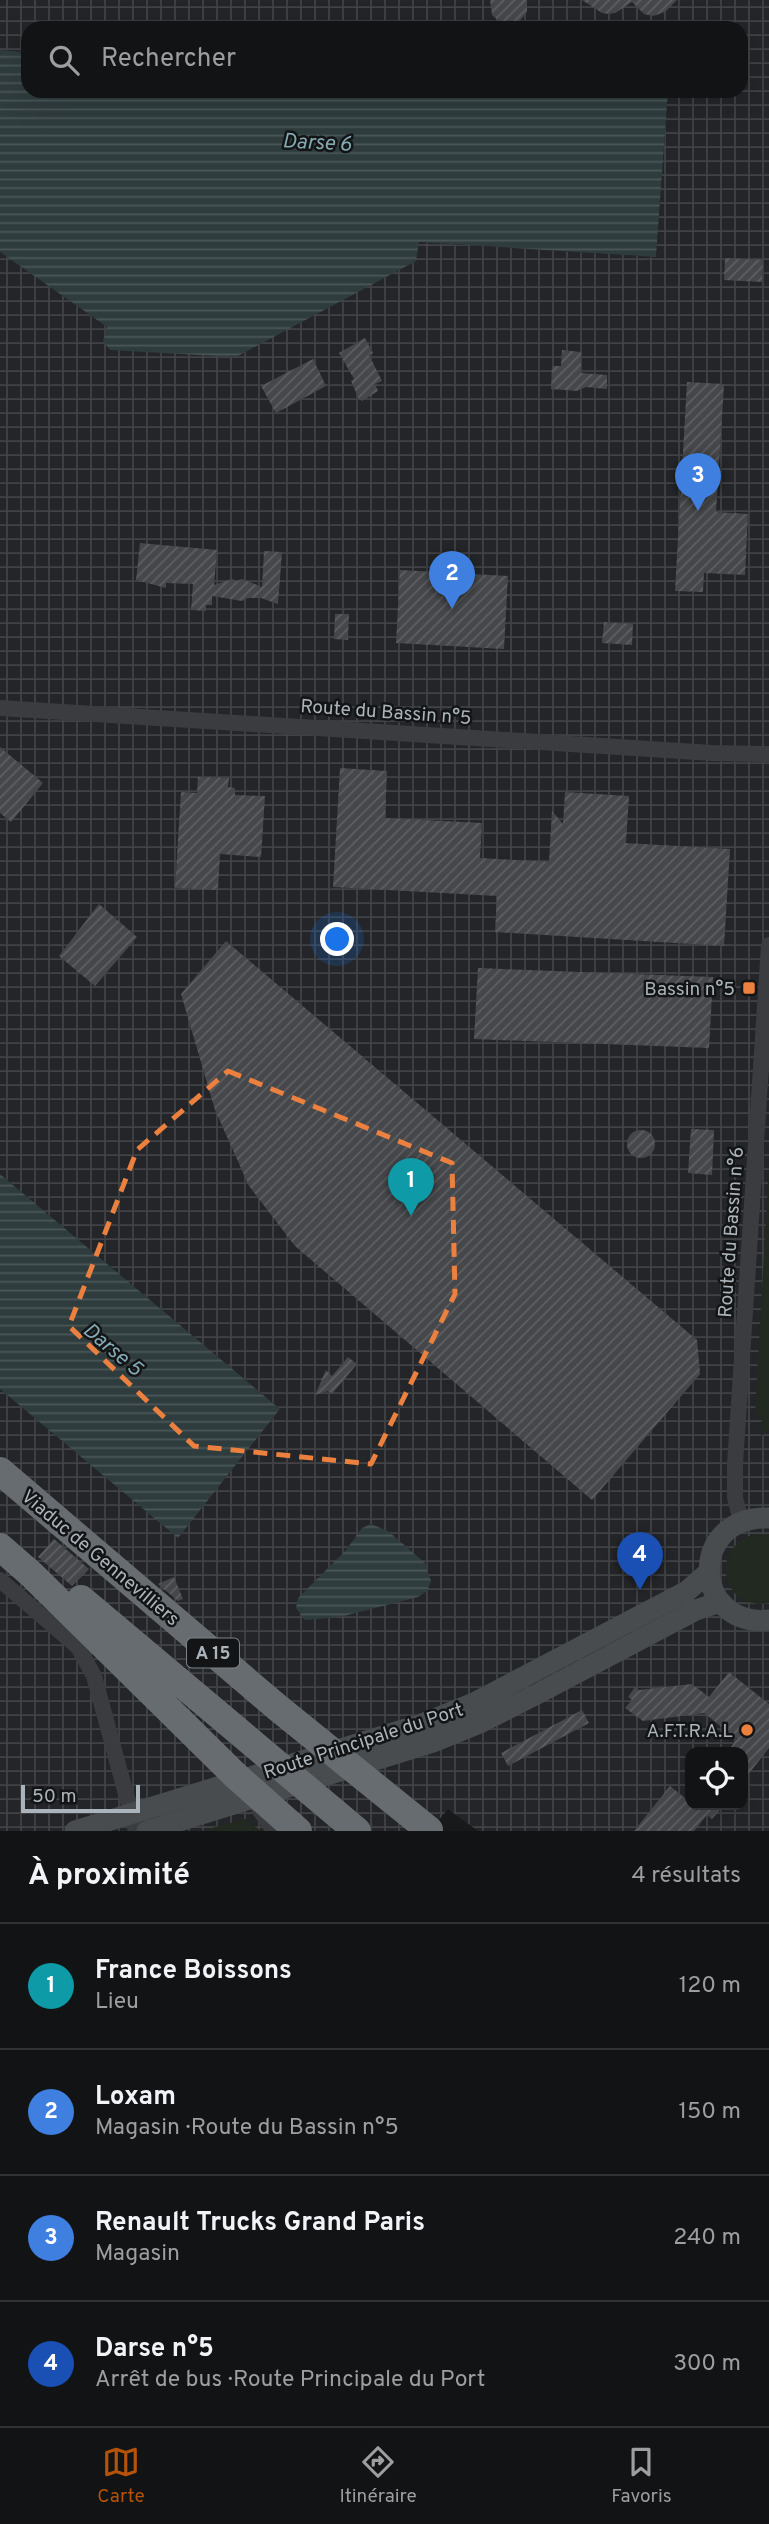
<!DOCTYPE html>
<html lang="fr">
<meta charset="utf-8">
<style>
:root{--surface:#121314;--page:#1f2022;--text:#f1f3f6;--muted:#9c9ea0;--line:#313234;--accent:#b45309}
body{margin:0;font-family:Overpass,sans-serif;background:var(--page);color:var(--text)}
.controls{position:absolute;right:21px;bottom:21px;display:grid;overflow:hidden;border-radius:14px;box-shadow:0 7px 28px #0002}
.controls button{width:63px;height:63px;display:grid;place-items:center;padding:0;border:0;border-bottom:2px solid var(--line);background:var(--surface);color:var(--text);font:35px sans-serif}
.scale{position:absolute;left:21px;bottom:18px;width:119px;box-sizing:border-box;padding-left:7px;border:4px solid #abb4ba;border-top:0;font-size:19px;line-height:24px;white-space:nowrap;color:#abb4ba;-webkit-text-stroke:5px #131416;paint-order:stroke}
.you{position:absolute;left:338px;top:940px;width:24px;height:24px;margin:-18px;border:5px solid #fff;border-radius:50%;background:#1a73e8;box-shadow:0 0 0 10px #1a73e833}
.badge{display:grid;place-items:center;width:46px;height:46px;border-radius:50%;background:var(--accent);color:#fff;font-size:23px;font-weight:700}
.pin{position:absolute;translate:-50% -58px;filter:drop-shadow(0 2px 4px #0008)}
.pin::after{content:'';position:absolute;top:37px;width:24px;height:21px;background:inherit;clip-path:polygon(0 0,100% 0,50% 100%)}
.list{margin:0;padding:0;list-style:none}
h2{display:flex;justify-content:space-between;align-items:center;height:91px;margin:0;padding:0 28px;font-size:30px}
h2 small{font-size:23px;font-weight:400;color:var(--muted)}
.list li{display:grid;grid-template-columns:46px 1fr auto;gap:21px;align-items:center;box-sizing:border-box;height:126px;padding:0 28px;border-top:2px solid var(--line)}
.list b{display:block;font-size:26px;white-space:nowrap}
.list p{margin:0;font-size:23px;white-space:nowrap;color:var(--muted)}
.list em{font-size:23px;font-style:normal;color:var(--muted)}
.icon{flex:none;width:38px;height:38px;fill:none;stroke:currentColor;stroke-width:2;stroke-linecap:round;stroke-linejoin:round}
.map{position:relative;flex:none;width:769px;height:1831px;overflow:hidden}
.search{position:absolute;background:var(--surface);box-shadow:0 7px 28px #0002;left:21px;right:21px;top:21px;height:77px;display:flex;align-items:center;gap:18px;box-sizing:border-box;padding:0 24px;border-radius:21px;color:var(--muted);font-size:26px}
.sheet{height:595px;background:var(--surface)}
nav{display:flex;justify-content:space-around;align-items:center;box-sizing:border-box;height:98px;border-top:2px solid var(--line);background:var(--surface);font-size:19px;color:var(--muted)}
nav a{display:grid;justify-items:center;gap:4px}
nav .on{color:var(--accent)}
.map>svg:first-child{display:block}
.industrial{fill:url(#industrial-grid);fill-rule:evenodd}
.grass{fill:#212920}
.water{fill:url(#water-rules)}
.building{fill:url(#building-hatch)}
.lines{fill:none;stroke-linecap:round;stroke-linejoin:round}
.street{stroke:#3a3c3f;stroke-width:16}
.secondary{stroke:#484c4f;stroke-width:21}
.highway{stroke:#666c70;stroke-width:28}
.highway-bridge{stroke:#666c70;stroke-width:28}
.marked{fill:none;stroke:#ec813f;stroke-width:5;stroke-dasharray:14 9;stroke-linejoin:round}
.poi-dot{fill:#ec813f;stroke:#131416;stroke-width:2.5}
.labels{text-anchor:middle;stroke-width:5;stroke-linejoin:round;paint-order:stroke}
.shield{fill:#131416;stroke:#7d8489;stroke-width:2}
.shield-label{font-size:18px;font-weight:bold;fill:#abb4ba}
.street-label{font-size:19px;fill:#abb4ba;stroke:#131416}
.poi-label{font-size:19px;fill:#abb4ba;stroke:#131416;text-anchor:end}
.water-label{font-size:21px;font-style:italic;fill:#84aab3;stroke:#131416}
</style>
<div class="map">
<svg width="769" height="1831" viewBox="0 0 769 1831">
<defs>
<pattern id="industrial-grid" width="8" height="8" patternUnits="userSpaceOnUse" patternTransform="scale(1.75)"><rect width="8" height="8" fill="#242528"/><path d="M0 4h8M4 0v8" fill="none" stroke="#414245"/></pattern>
<pattern id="water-rules" width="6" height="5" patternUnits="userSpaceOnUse" patternTransform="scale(1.75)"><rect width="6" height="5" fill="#2f3c3e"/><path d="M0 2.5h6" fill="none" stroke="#4a5658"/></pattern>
<pattern id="building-hatch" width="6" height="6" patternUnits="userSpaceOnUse" patternTransform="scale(1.75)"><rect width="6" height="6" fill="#45474a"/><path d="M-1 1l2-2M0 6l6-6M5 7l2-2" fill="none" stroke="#5d5f62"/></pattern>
</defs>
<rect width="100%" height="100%" fill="#18191b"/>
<path class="industrial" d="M0 0H769V1831H478L448 1809 430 1831H0V1389L178 1537 280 1409 0 1174V252L107 327 419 242 656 257 668 91H663H741V28H28V52L0 50ZM690 1752H743V1805H690Z"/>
<path class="grass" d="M769 1167V1430L761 1436 762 1421 755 1412Z
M756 1534 769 1535V1603C722 1612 707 1547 756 1534Z
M245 1819 261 1831H201Z"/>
<path class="water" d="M0 50 28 52V91H668L656 257 419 242 416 261 236 357 110 350 103 341 107 327 0 252Z
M0 1174 280 1409 178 1538 0 1389Z
M371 1524 388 1531 425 1563 431 1581 427 1591 418 1597 340 1617 305 1620 296 1608 298 1598 346 1550 362 1528Z"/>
<path class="building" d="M490 0H527V12L518 23 502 24 492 15Z
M582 0H677L665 12 653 16 644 14 632 2 615 13 608 14 602 13Z
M725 258 763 260 762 282 724 280Z
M365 338 373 353 369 355 382 381 375 384 378 391 362 401 359 399 351 381 354 379 339 353Z
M562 350 581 352V373L607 375V389L586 387 577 391 551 389 552 366H561Z
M313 359 326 386 276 413 261 386Z
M687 382 724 384 716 512 748 514 745 575 704 573 703 592 675 591Z
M140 543 217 550 214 585 232 579 237 581 242 579 262 587 264 551 282 552 278 604 261 598H248L242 601 212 596V605H206V611L191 610 193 584 166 583V588L136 580Z
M400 570 508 576 504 649 396 643Z
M335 614H349L348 640 334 639Z
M604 622 633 624 632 645 602 643Z
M0 747 43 783 11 822 0 813Z
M340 768 387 771 385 818 482 823 480 858 549 862 552 811 563 824 565 792 629 796 626 843 730 849 724 946 495 932 497 896 333 887Z
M198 777 229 778 228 787 235 788V795L265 796 261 857 220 854 218 890 175 888 181 792 197 793Z
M99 904 137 937 95 986 59 956Z
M226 941 697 1340 700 1374 592 1500 295 1246 249 1186 215 1110 181 994Z
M478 968 713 977 709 1048 474 1039Z
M691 1129 714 1130 712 1175 688 1173Z
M627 1144a14 14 0 1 1 28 0a14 14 0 1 1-28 0Z
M348 1357 357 1364 332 1394 328 1391 315 1395 326 1370 332 1376Z
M54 1539 89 1569 72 1586 38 1557Z
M174 1577 183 1599 178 1601 158 1584Z
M729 1672 769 1704V1748L743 1781V1752H727L737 1739 704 1713 643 1721 625 1708 632 1700 628 1697 635 1687 639 1690 692 1684 709 1697Z
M582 1710 589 1723 508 1766 501 1753Z
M670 1786 690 1802V1805H724L712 1819 707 1815 694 1831H634Z"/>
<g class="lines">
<path class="street" d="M0 708 712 753 769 754
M741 1521 735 1498V1464L769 945
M0 1580 78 1647 94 1676 136 1831
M259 1809 274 1831"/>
<path class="secondary" d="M769 1518C687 1515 692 1628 769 1620
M75 1831 422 1724 474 1703 687 1591 709 1572
M147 1831 433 1742 482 1722 539 1693 696 1610 720 1602"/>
<path class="highway" d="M0 1547 31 1574 235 1775"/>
<path class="highway-bridge" d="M0 1471 278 1708 429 1830
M81 1599 357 1831
M235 1775 298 1831"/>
</g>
<path class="marked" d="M228 1071 452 1163 455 1294 371 1464 194 1446 69 1326 137 1150Z"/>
<g class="poi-dot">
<rect x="742" y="981" width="14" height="14" rx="3.5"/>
<circle cx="747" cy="1730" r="7"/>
</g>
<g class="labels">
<rect class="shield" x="187" y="1638.5" width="52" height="29" rx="5"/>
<g class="shield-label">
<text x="213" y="1659">A 15</text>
</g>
<g class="street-label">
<text transform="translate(386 711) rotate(4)" y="7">Route du Bassin n°5</text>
<text transform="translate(730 1232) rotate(-86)" y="7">Route du Bassin n°6</text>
<text transform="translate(101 1557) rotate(40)" y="7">Viaduc de Gennevilliers</text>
<text transform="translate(363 1740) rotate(-18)" y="7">Route Principale du Port</text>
</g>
<g class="poi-label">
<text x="735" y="995">Bassin n°5</text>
<text x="733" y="1737">A.F.T.R.A.L</text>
</g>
<g class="water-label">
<text transform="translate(317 142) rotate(3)" y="7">Darse 6</text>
<text transform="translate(113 1349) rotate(40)" y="7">Darse 5</text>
</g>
</g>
</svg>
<div class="controls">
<button><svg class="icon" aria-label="locate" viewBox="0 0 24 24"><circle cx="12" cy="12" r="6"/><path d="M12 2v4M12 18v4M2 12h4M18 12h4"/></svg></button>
</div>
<div class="scale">50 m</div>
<div class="you"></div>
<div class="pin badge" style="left:411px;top:1216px;background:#0f9aa8">1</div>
<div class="pin badge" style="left:452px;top:609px;background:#3f7fe0">2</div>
<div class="pin badge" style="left:698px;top:511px;background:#3f7fe0">3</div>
<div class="pin badge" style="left:640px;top:1590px;background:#1a4fb4">4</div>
<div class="search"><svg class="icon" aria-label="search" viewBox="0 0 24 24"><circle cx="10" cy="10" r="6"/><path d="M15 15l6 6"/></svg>Rechercher</div>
</div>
<section class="sheet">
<h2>À proximité<small>4 résultats</small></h2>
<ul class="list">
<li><span class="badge" style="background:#0f9aa8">1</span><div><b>France Boissons</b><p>Lieu</p></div><em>120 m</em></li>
<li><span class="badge" style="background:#3f7fe0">2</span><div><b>Loxam</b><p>Magasin · Route du Bassin n°5</p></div><em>150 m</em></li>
<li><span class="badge" style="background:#3f7fe0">3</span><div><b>Renault Trucks Grand Paris</b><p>Magasin</p></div><em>240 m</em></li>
<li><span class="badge" style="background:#1a4fb4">4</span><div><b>Darse n°5</b><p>Arrêt de bus · Route Principale du Port</p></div><em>300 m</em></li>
</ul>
</section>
<nav>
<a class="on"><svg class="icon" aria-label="map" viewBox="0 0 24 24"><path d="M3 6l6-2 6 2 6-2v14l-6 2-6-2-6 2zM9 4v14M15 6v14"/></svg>Carte</a>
<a><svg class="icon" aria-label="directions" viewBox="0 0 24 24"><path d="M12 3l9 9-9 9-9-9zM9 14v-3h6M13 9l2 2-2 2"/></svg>Itinéraire</a>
<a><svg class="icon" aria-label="saved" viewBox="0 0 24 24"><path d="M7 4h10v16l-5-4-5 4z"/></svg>Favoris</a>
</nav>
